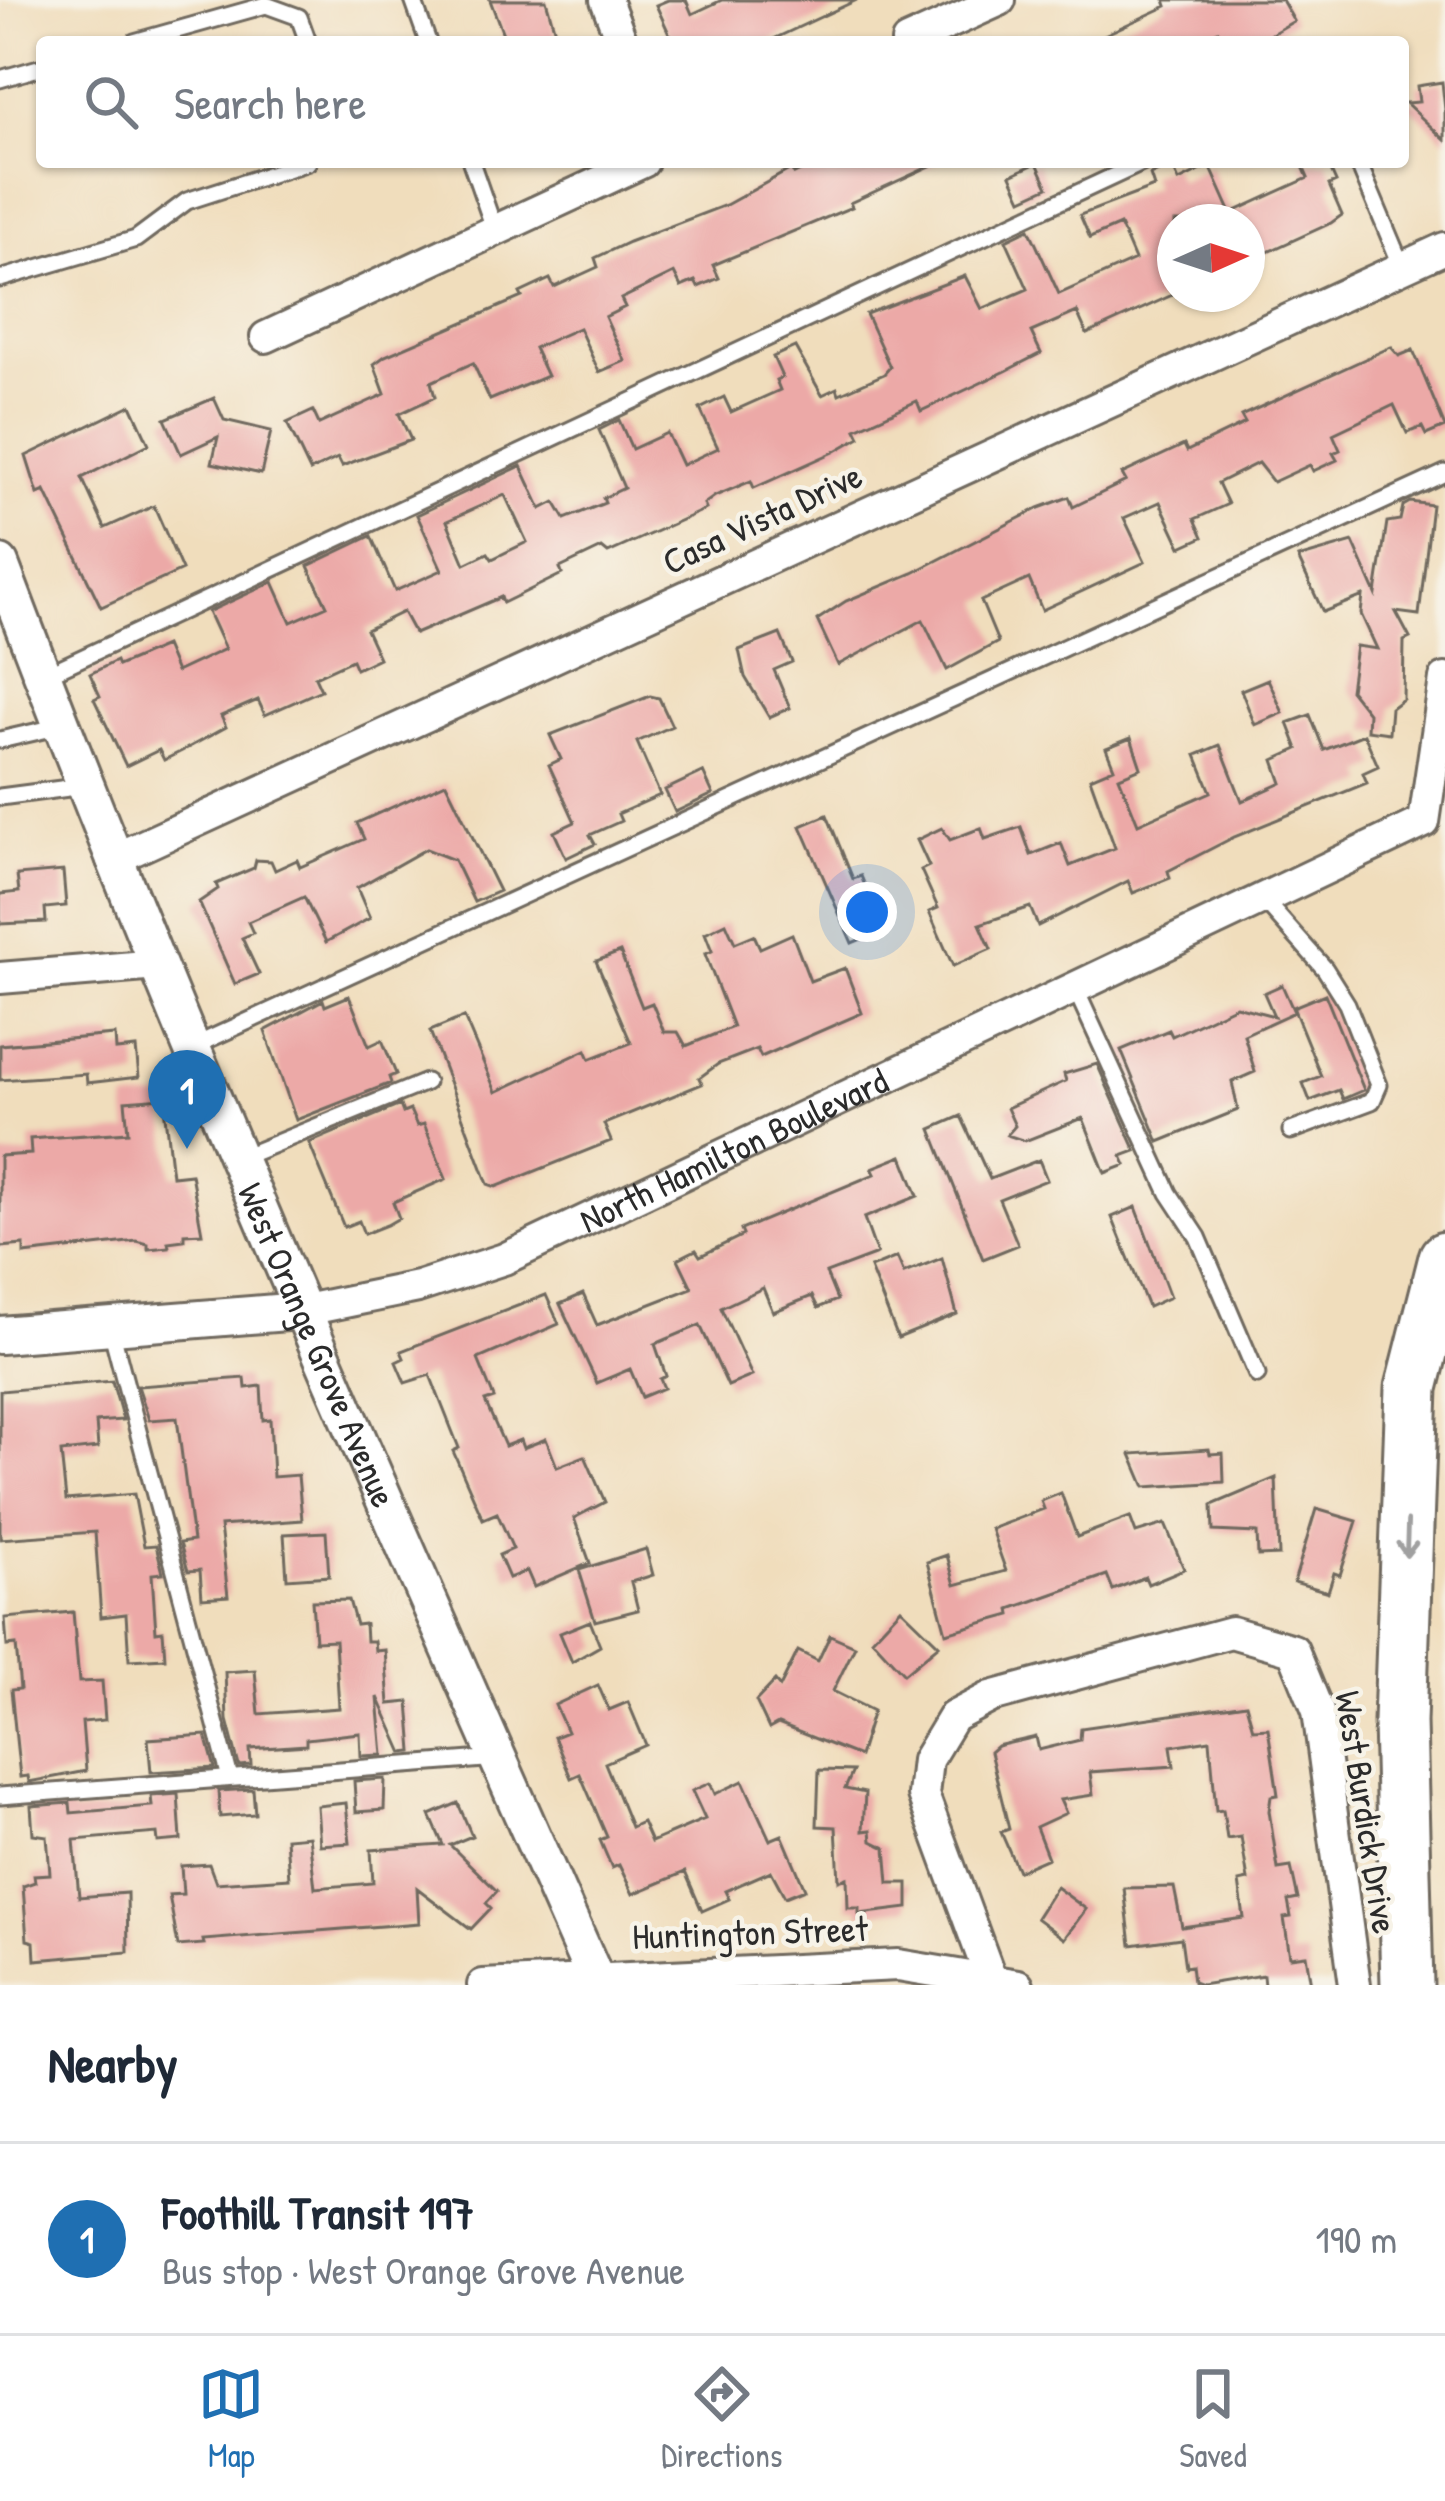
<!DOCTYPE html>
<meta charset="utf-8">
<style>
:root{--surface:#fff;--page:#f6f6f7;--text:#1f2937;--muted:#747a83;--line:#e0e1e3;--accent:#1f6fb2}
body{margin:0;font-family:"Patrick Hand",sans-serif;background:var(--page);color:var(--text)}
.compass{position:absolute;left:1157px;top:204px;width:108px;height:108px;border-radius:50%;background:var(--surface);box-shadow:0 3px 9px #0004;rotate:87deg}
.you{position:absolute;left:867px;top:912px;width:42px;height:42px;margin:-30px;border:9px solid #fff;border-radius:50%;background:#1a73e8;box-shadow:0 0 0 18px #1a73e833}
.badge{display:grid;place-items:center;width:78px;height:78px;border-radius:50%;background:var(--accent);color:#fff;font-size:39px;font-weight:700}
.pin{position:absolute;translate:-50% -99px;filter:drop-shadow(0 3px 6px #0008)}
.pin::after{content:'';position:absolute;top:63px;width:42px;height:36px;background:inherit;clip-path:polygon(0 0,100% 0,50% 100%)}
.list{margin:0;padding:0;list-style:none}
h2{display:flex;justify-content:space-between;align-items:center;height:156px;margin:0;padding:0 48px;font-size:51px}
h2 small{font-size:39px;font-weight:400;color:var(--muted)}
.list li{display:grid;grid-template-columns:78px 1fr auto;gap:36px;align-items:center;box-sizing:border-box;height:192px;padding:0 48px;border-top:3px solid var(--line)}
.list b{display:block;font-size:45px;white-space:nowrap}
.list p{margin:0;font-size:39px;white-space:nowrap;color:var(--muted)}
.list em{font-size:39px;font-style:normal;color:var(--muted)}
.icon{flex:none;width:66px;height:66px;fill:none;stroke:currentColor;stroke-width:2;stroke-linecap:round;stroke-linejoin:round}
.map{position:relative;flex:none;width:1445px;height:1985px;overflow:hidden}
.search{position:absolute;background:var(--surface);box-shadow:0 3px 9px #0004;left:36px;right:36px;top:36px;height:132px;display:flex;align-items:center;gap:30px;box-sizing:border-box;padding:0 42px;border-radius:12px;color:var(--muted);font-size:45px}
.sheet{height:348px;background:var(--surface)}
nav{display:flex;justify-content:space-around;align-items:center;box-sizing:border-box;height:168px;border-top:3px solid var(--line);background:var(--surface);font-size:33px;color:var(--muted)}
nav a{display:grid;justify-items:center;gap:6px}
nav .on{color:var(--accent)}
.map>svg:first-child{display:block}
.building{fill:#eca9a7;fill-rule:evenodd}
.lines{fill:none;stroke-linecap:round;stroke-linejoin:round}
.service-casing{stroke:#70695e;stroke-width:21}
.minor-casing{stroke:#70695e;stroke-width:36}
.tertiary-casing{stroke:#70695e;stroke-width:42}
.motorway-casing{stroke:#70695e;stroke-width:57}
.service{stroke:#fff;stroke-width:15}
.minor{stroke:#fff;stroke-width:30}
.tertiary{stroke:#fff;stroke-width:36}
.motorway{stroke:#fff;stroke-width:51}
.oneway{stroke:#a0a0a0}
.labels{text-anchor:middle;stroke-width:9;stroke-linejoin:round;paint-order:stroke}
.street-label{font-size:36px;fill:#2b2b2b;stroke:#f7f3e8}
</style>
<div class="map">
<svg width="1445" height="1985" viewBox="0 0 1445 1985">
<rect width="100%" height="100%" fill="#f7f3e8"/>
<filter id="ink" filterUnits="userSpaceOnUse"><feTurbulence type="fractalNoise" baseFrequency=".00833" numOctaves="2"/><feDisplacementMap in="SourceGraphic" scale="24" xChannelSelector="R" yChannelSelector="G"/><feConvolveMatrix kernelMatrix="1 2 1 2 8 2 1 2 1" color-interpolation-filters="sRGB"/></filter>
<filter id="wash" filterUnits="userSpaceOnUse"><feTurbulence type="fractalNoise" baseFrequency=".004" numOctaves="4" result="noise"/><feDisplacementMap in="SourceGraphic" scale="48" xChannelSelector="R" yChannelSelector="G"/><feGaussianBlur stdDeviation="2.7" result="paint"/><feColorMatrix in="noise" values="0 0 0 0 0 0 0 0 0 0 0 0 0 0 0 0 0 1.4 0 .05"/><feComposite in="paint" operator="in"/></filter>
<g filter="url(#wash)">
<rect width="100%" height="100%" fill="#f0ddbc"/>
<g id="blocks">
<path class="building" d="M490 0H546L558 42H506Z
M668 0H686L692 14 722 0H857L767 42H673L656 5Z
M1165 0H1282L1294 21 1258 42H1223L1218 31 1195 42H1089L1167 6Z
M1442 82 1445 110V140L1406 103 1419 102 1417 86Z
M820 162H939L850 203 852 207 713 265 719 278 698 287 695 281 681 287 674 273 621 299 625 307 605 317 625 361 599 372 579 328 534 348 547 376 490 400 473 363 431 382 435 397 399 414 411 440 342 466 338 458 310 471 287 423 313 411 319 424 385 394 374 364 385 356 522 297 520 293 550 279 554 287 598 267 595 258 629 242 726 205 791 169 794 174Z
M1301 162H1327L1336 182 1329 185 1342 215 1331 223 1261 255 1253 249 1247 251V222H1175V292L1170 296 1087 334 1077 312 1031 332 1041 353 1006 371 921 411 917 401 856 429 860 437 834 452 754 488 751 481 715 496 704 504 706 509 608 553 602 548 560 568 562 574 503 603 501 597 415 634 403 612 366 630 379 658 356 669 352 660 315 677 321 690 265 715 258 700 221 716 226 727 182 751 164 760 159 750 126 766 94 699 100 696 90 674 116 661 118 666 165 646 176 672 225 649 208 612 273 582 291 622 327 606 308 566 371 536 395 591 442 570 417 515 521 466 541 509 555 502 565 519 605 503 603 498 624 488 599 430 619 420 632 449 667 433 682 465 718 448 700 409 724 397 731 412 780 390 776 380 782 377 773 357 795 347 822 395 837 388 839 394 884 374 890 367 866 314 965 276 982 309 1028 289 1006 240 1029 229 1059 294 1135 260 1120 225 1090 238 1080 215 1154 187 1150 175 1172 165 1179 181 1210 166 1231 213 1308 178ZM505 495 527 542 492 559 488 553 465 564 447 521Z
M1037 163 1048 187 1022 199 1011 175Z
M1391 347 1399 356 1413 350 1445 427 1426 435 1422 427 1407 433 1394 405 1333 434 1340 450 1333 453 1337 460 1313 471 1310 465 1273 482 1258 463 1218 483 1228 504 1195 519 1203 537 1181 547 1160 502 1124 518 1145 562 1042 610 1029 579 981 601 998 642 947 670 923 620 838 665 817 620 846 601 913 573 1039 508 1069 497 1073 507 1126 481 1122 474 1184 445 1187 451 1245 423 1241 416Z
M214 398 224 420 271 431 261 474 212 463 218 437 181 454 165 419Z
M131 405 149 444 82 478 105 528 154 506 182 570 101 607 45 491 38 494 26 456Z
M1410 502 1432 505 1419 615 1396 612 1410 638 1404 641 1403 699 1391 708 1389 733 1367 730 1368 713 1350 690 1356 646 1377 649 1361 614 1363 596 1323 612 1298 558 1353 542 1376 594 1387 522 1400 520 1403 506Z
M780 634 792 662 774 670 790 708 769 717 745 677 739 650Z
M1268 679 1283 713 1255 725 1241 690Z
M650 696 659 698 672 726 637 742 660 795 618 814 621 821 590 835 595 844 566 858 554 832 575 822 549 765 561 759 550 735Z
M1310 715 1324 750 1364 734 1378 766 1363 773 1367 783 1234 837 1168 871 1170 878 1133 893 1128 881 1038 926 1030 907 980 924 991 949 953 966 929 912 938 908 921 870 929 866 917 840 942 828 950 840 981 828 985 839 1021 827 1031 855 1061 843 1070 866 1115 848 1090 778 1114 768 1106 748 1131 738 1141 768 1119 777 1138 824 1211 792 1196 755 1220 745 1242 801 1282 783 1274 760 1298 749 1288 723Z
M703 772 713 794 675 812 665 790Z
M446 783 499 891 474 902 454 860 426 849 357 888 370 918 326 942 304 897 248 922 253 933 242 938 259 974 235 984 199 902 218 889 216 884 254 868 256 860 271 861 275 870 297 860 300 867 364 839 357 823Z
M827 815 853 879 861 876 883 930 852 943 801 826Z
M63 871 66 906 45 908 46 922 0 924V894L19 892 17 875Z
M726 923 735 943 754 935 760 948 792 934 810 981 845 968 862 1013 761 1057 757 1049 718 1064 699 1078 702 1084 604 1124 611 1141 496 1187 488 1184 430 1031 464 1017 496 1092 586 1050 590 1059 631 1043 596 961 620 952 642 1007 652 1003 664 1032H678L686 1046 733 1027 705 954 712 951 705 933Z
M1282 985 1294 1012 1244 1035 1255 1072 1232 1082 1238 1110 1159 1142 1121 1050 1169 1030 1172 1036 1236 1006 1274 1016 1264 993Z
M1325 994 1364 1090 1343 1099 1339 1090 1310 1101 1303 1083 1321 1076 1293 1007Z
M349 996 369 1046 382 1040 396 1074 389 1077 391 1083 296 1120 265 1031 323 1000 325 1006Z
M115 1035 116 1050 136 1048 139 1077 87 1083 86 1074 0 1080V1045Z
M1097 1064 1136 1151 1122 1156 1126 1165 1105 1173 1083 1118 1025 1141 1007 1135 1015 1126 1007 1108 1066 1081 1064 1074Z
M163 1098 172 1176 191 1174 202 1233 184 1234V1240L168 1242 169 1247 148 1249V1244L137 1241 24 1254V1245L0 1247V1156L31 1154 30 1139 128 1132 125 1101Z
M400 1105 403 1113 410 1110 417 1126 424 1124 446 1179 393 1202 399 1218 387 1225 364 1234 359 1221 344 1227 309 1143Z
M961 1116 990 1179 1039 1160 1047 1180 999 1199 1018 1245 983 1259 931 1129Z
M902 1156 918 1196 864 1218 877 1254 826 1273 837 1300 818 1308 812 1296 773 1312 763 1288 721 1308 752 1376 728 1386 700 1325 655 1344 666 1376 660 1379 664 1388 642 1397 630 1369 597 1383 560 1304 583 1294 597 1325 692 1288 678 1259 696 1250 700 1256 743 1235 741 1230 875 1174 872 1168Z
M1136 1207 1170 1297 1148 1307 1112 1217Z
M897 1257 904 1273 942 1258 957 1314 898 1338 870 1268Z
M546 1295 559 1324 478 1359 494 1398 485 1401 505 1446 520 1440 523 1448 546 1439 557 1467 585 1456 605 1502 574 1518 590 1563 534 1587 527 1571 509 1578 499 1555 513 1549 497 1513 483 1519 453 1451 459 1448 430 1375 405 1383 396 1362 404 1358 401 1351Z
M245 1378 246 1388 261 1386 263 1420 270 1419 273 1477 298 1475 302 1520 220 1526 228 1596 202 1598 200 1570 188 1571 180 1543 193 1541 177 1418 149 1420 138 1386Z
M112 1381 123 1420 96 1422 98 1448 61 1452 66 1500 134 1494 144 1546 156 1545 163 1573 152 1574 156 1632 163 1631 165 1658 129 1660 126 1614 101 1617 95 1532 0 1539V1391Z
M1209 1449 1210 1454 1223 1453 1224 1482 1145 1487 1131 1454Z
M1276 1478 1279 1555 1258 1556 1257 1533 1213 1531 1212 1505Z
M1061 1493 1077 1537 1130 1517 1136 1533 1165 1524 1184 1569 1148 1584 1145 1577 1113 1590 1107 1575 1010 1609 1011 1615 946 1633 927 1562 947 1555 955 1585 1006 1571 991 1529 1044 1509 1041 1501Z
M1316 1509 1357 1521 1340 1575 1334 1573 1328 1592 1294 1582Z
M326 1532 329 1576 287 1579 284 1534Z
M646 1549 653 1575 631 1582 638 1610 595 1621 579 1570Z
M349 1600 356 1625 365 1624 366 1641H374L375 1651 385 1650 389 1704 409 1702 413 1752 403 1753 378 1697 383 1755 361 1756 360 1733 306 1739V1745L250 1749 251 1765 239 1766 227 1720 225 1672 255 1670 259 1714 339 1708 335 1640 315 1641 312 1601Z
M901 1608 939 1645 904 1674 872 1639Z
M73 1612 79 1682 102 1681 105 1720 82 1722 86 1771 29 1782 28 1776 20 1777 11 1690 20 1689 16 1645 7 1646 5 1618Z
M590 1621 600 1646 572 1662 560 1633Z
M830 1635 855 1646 833 1691 873 1711 859 1756 778 1724 769 1729 756 1701 775 1681 780 1687 798 1651 818 1661Z
M598 1685 609 1710 628 1702 646 1745 605 1763 631 1827 642 1822 651 1842 705 1819 692 1791 710 1783 715 1794 743 1781 770 1840 782 1835 805 1889 785 1897 771 1871 725 1891 729 1899 702 1911 685 1872 633 1894 619 1865 612 1868 600 1840 607 1837 580 1774 571 1778 554 1737 567 1732 555 1705Z
M1246 1704 1253 1729 1268 1728 1278 1795 1271 1796 1269 1811 1278 1869 1291 1867 1298 1899 1288 1901 1291 1917 1284 1918 1290 1957 1306 1955 1311 1985H1264L1263 1975 1201 1985 1193 1982 1191 1966 1185 1967 1181 1938 1131 1945 1124 1888 1174 1887 1182 1927 1244 1918 1239 1882 1248 1880 1241 1837 1227 1839 1223 1810 1216 1811 1210 1740 1171 1746 1174 1766 1090 1772 1093 1795 1060 1800 1066 1813 1036 1827 1048 1858 1018 1871 1001 1832 1009 1829 990 1752 997 1746 1036 1737 1039 1750 1080 1740 1081 1728Z
M206 1735 215 1768 151 1772 148 1739Z
M819 1770 853 1771 845 1789 865 1793 863 1831 871 1830 872 1841 886 1848 889 1883H908V1908L859 1914V1908H848L847 1878 839 1881 836 1827 817 1826Z
M385 1779 384 1810 356 1812 354 1781Z
M253 1789 255 1814 220 1817 218 1791Z
M178 1794 181 1840 158 1842 157 1833 74 1840 79 1897 127 1893 128 1952 35 1960 34 1942 27 1940 23 1886 35 1882 34 1875 50 1874 47 1836 33 1834 31 1806 70 1803 71 1813 152 1806 151 1796Z
M346 1803 350 1843 320 1845 317 1806Z
M458 1803 472 1836 450 1845 497 1891 486 1903 491 1908 471 1929 417 1888 419 1923 203 1940 204 1944 178 1946 169 1895 183 1894 181 1866 209 1864 216 1883 289 1878 286 1838 309 1836 315 1888 373 1883 371 1850 443 1845 430 1815Z
M1056 1887 1086 1909 1064 1939 1036 1918Z"/>
</g>
</g>
<g filter="url(#ink)">
<use href="#blocks" fill-opacity="0" stroke="#70695e" stroke-width="3"/>
<g class="lines">
<g class="service-casing">
<path id="service" d="M413 0 428 42
M134 42 266 5 299 17 308 42
M0 79 42 67
M471 162 495 231
M1358 162 1402 267
M0 279 136 239 187 201 308 162
M43 676 1144 162
M0 740 61 726
M0 797 84 786
M1262 898 1325 969 1347 1004 1379 1085 1372 1101 1291 1131
M1075 988 1169 1193 1198 1237 1257 1375
M194 1046 1445 473
M240 1158 426 1082
M111 1329 230 1778
M0 1796 498 1758"/>
</g>
<g class="minor-casing">
<g id="minor">
<path d="M606 0 622 42"/>
<path d="M907 42 1000 0"/>
<path d="M266 337 643 162"/>
<path d="M112 860 1445 248"/>
<path d="M0 978 158 965"/>
<path id="s1" d="M300 1311 418 1287 504 1259 1424 822 1445 679"/>
<path d="M483 1985 898 1965 1018 1985"/>
<path d="M993 1985 923 1795 927 1760 953 1717 991 1697 1231 1632 1293 1650 1318 1711 1355 1985"/>
</g>
</g>
<g class="tertiary-casing">
<g id="tertiary">
<path id="s2" d="M0 564C181 1045 390 1515 598 1985"/>
<path d="M0 1335 300 1311"/>
</g>
</g>
<g class="motorway-casing">
<path id="motorway" d="M1407 1985 1400 1722 1412 1388 1445 1258"/>
</g>
<use href="#service" class="service"/>
<use href="#minor" class="minor"/>
<use href="#tertiary" class="tertiary"/>
<use href="#motorway" class="motorway"/>
</g>
<defs><path id="oneway-shaft" d="M-6 0H5M1.5-3L5.5 0L1.5 3" fill="none" stroke-width="1.6" stroke-linecap="round" stroke-linejoin="round" transform="scale(3)"/></defs>
<use class="oneway" href="#oneway-shaft" transform="translate(1407 1539) rotate(92)"/>
</g>
<g class="labels">
<g class="street-label">
<text transform="translate(762 518) rotate(-25)" y="13">Casa Vista Drive</text>
<text dy="13" stroke="none"><textPath href="#s1" startOffset="465">North Hamilton Boulevard</textPath></text>
<text dy="13" stroke="none"><textPath href="#s2" startOffset="843">West Orange Grove Avenue</textPath></text>
<text transform="translate(1367 1812) rotate(81)" y="13">West Burdick Drive</text>
<text transform="translate(750 1932) rotate(-2)" y="13">Huntington Street</text>
</g>
</g>
</svg>
<svg class="compass" viewBox="-18 -18 36 36"><path d="M0-13l5 13h-10z" fill="#e53935"/><path d="M0 13l5-13h-10z" fill="#747a83"/></svg>
<div class="you"></div>
<div class="pin badge" style="left:187px;top:1149px">1</div>
<div class="search"><svg class="icon" aria-label="search" viewBox="0 0 24 24"><circle cx="10" cy="10" r="6"/><path d="M15 15l6 6"/></svg>Search here</div>
</div>
<section class="sheet">
<h2>Nearby<small></small></h2>
<ul class="list">
<li><span class="badge">1</span><div><b>Foothill Transit 197</b><p>Bus stop · West Orange Grove Avenue</p></div><em>190 m</em></li>
</ul>
</section>
<nav>
<a class="on"><svg class="icon" aria-label="map" viewBox="0 0 24 24"><path d="M3 6l6-2 6 2 6-2v14l-6 2-6-2-6 2zM9 4v14M15 6v14"/></svg>Map</a>
<a><svg class="icon" aria-label="directions" viewBox="0 0 24 24"><path d="M12 3l9 9-9 9-9-9zM9 14v-3h6M13 9l2 2-2 2"/></svg>Directions</a>
<a><svg class="icon" aria-label="saved" viewBox="0 0 24 24"><path d="M7 4h10v16l-5-4-5 4z"/></svg>Saved</a>
</nav>
